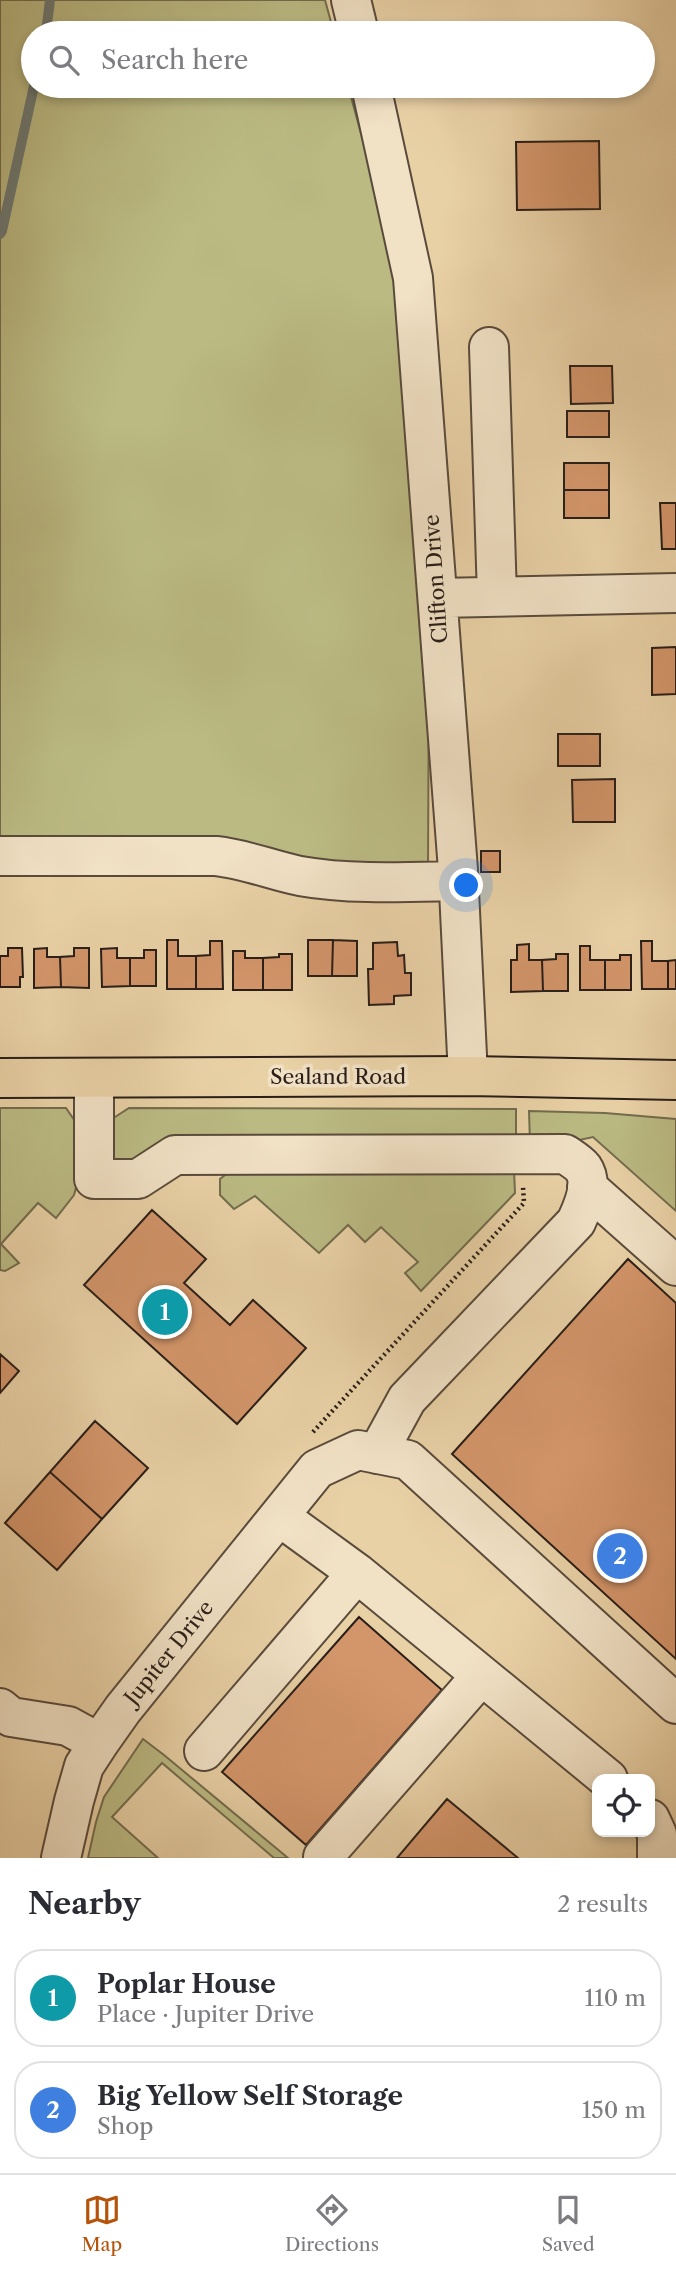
<!DOCTYPE html>
<meta charset="utf-8">
<style>
:root{--surface:#fff;--page:#f7f7f7;--text:#2b2b33;--muted:#7c7c81;--line:#e1e1e2;--accent:#b45309}
body{margin:0;font-family:"Libre Caslon Text",serif;background:var(--page);color:var(--text)}
.controls{position:absolute;right:21px;bottom:21px;display:grid;overflow:hidden;border-radius:14px;box-shadow:0 4px 10px #0003}
.controls button{width:63px;height:63px;display:grid;place-items:center;padding:0;border:0;border-bottom:2px solid var(--line);background:var(--surface);color:var(--text);font:35px sans-serif}
.you{position:absolute;left:467px;top:886px;width:24px;height:24px;margin:-18px;border:5px solid #fff;border-radius:50%;background:#1a73e8;box-shadow:0 0 0 10px #1a73e833}
.badge{display:grid;place-items:center;width:46px;height:46px;border-radius:50%;background:var(--accent);color:#fff;font-size:23px;font-weight:700}
.pin{position:absolute;translate:-50% -50%;border:4px solid #fff;box-shadow:0 2px 7px #0006}
.list{margin:0;padding:0;list-style:none}
h2{display:flex;justify-content:space-between;align-items:center;height:91px;margin:0;padding:0 28px;font-size:30px}
h2 small{font-size:23px;font-weight:400;color:var(--muted)}
.list li{display:grid;grid-template-columns:46px 1fr auto;gap:21px;align-items:center;box-sizing:border-box;height:98px;margin:0 14px 14px;padding:0 14px;border:2px solid var(--line);border-radius:28px}
.list b{display:block;font-size:26px;white-space:nowrap}
.list p{margin:0;font-size:23px;white-space:nowrap;color:var(--muted)}
.list em{font-size:23px;font-style:normal;color:var(--muted)}
.icon{flex:none;width:38px;height:38px;fill:none;stroke:currentColor;stroke-width:2;stroke-linecap:round;stroke-linejoin:round}
.map{position:relative;flex:none;width:676px;height:1858px;overflow:hidden}
.search{position:absolute;background:var(--surface);box-shadow:0 4px 10px #0003;left:21px;right:21px;top:21px;height:77px;display:flex;align-items:center;gap:18px;box-sizing:border-box;padding:0 24px;border-radius:38px;color:var(--muted);font-size:26px}
.sheet{height:315px;background:var(--surface)}
nav{display:flex;justify-content:space-around;align-items:center;box-sizing:border-box;height:98px;border-top:2px solid var(--line);background:var(--surface);font-size:19px;color:var(--muted)}
nav a{display:grid;justify-items:center;gap:4px}
nav .on{color:var(--accent)}
.map>svg:first-child{display:block}
.green{fill:#bbba83;stroke:#726c4e;stroke-width:2}
.lines{fill:none;stroke-linecap:round;stroke-linejoin:round}
.stream{stroke:#6d7974;stroke-width:10}
.building{fill:#d3956a;stroke:#291e19;stroke-width:2}
.minor-casing{stroke:#594b3c;stroke-width:42}
.major-casing{stroke:#291e19;stroke-width:42}
.path{stroke:#291e19;stroke-width:4.5;stroke-dasharray:2 3.5;stroke-linecap:butt}
.minor{stroke:#f1e1c5;stroke-width:38}
.major{stroke:#e9d1a6;stroke-width:38}
.labels{text-anchor:middle;stroke-width:7;stroke-linejoin:round;paint-order:stroke}
.street-label{font-size:21px;fill:#291e19;stroke:#f1e1c5}
</style>
<div class="map">
<svg width="676" height="1858" viewBox="0 0 676 1858">
<rect width="100%" height="100%" fill="#e9d1a6"/>
<filter id="stains"><feTurbulence type="fractalNoise" baseFrequency=".00286" numOctaves="4"/><feColorMatrix values="0 0 0 0 .2 0 0 0 0 .09 0 0 0 0 .02 0 0 0 .5 -.17"/></filter>
<radialGradient id="worn" r=".72"><stop offset=".6" stop-color="#630" stop-opacity="0"/><stop offset="1" stop-color="#630" stop-opacity=".3"/></radialGradient>
<path class="green" d="M0 0H325L334 33H33V86H348L394 254 429 652 428 866 301 865 0 842Z
M0 1108H66L79 1127V1177L74 1195 56 1218 38 1203 1 1244 19 1263 5 1271 0 1270Z
M129 1108 516 1109V1143L144 1164 113 1162 112 1119Z
M529 1111 605 1113 676 1119V1211L593 1137 570 1142 530 1143Z
M235 1167 514 1170 515 1193 421 1291 405 1273 418 1262 381 1227 365 1242 348 1225 319 1253 255 1196 234 1209 220 1195V1179Z
M143 1739 164 1755 288 1858H274L162 1763 112 1817 158 1858H88L96 1822 104 1797Z"/>
<g class="lines">
<path class="stream" d="M46 33 50 0
M0 234 2 231 34 86"/>
</g>
<path class="building" d="M599 141 600 209 517 210 516 142Z
M570 366H612L613 403 571 404Z
M567 411H609V437H567Z
M564 463H609V490H564Z
M564 490H609V518H564Z
M660 503H676V549H662Z
M676 647V694L652 695V648Z
M558 734H600V766H558Z
M615 779V822H573L572 780Z
M481 851H500V872H481Z
M167 940H178V956H196V989H167Z
M308 940H333L332 976H308Z
M333 940 357 941V976H332Z
M210 941H222L223 989H196V956L210 955Z
M641 941H652V961H668V989H642Z
M397 942 398 956 404 955 405 973H411V995L394 996V1004L369 1005 368 969H373V943Z
M529 944V960H542L543 991 511 992V960H517V945Z
M580 946H590V960H605V990H580Z
M8 948H22L23 977H20V987H0V956H8Z
M47 948V957H60L61 987 34 988V949Z
M74 948H89V988L61 987 60 957 74 956Z
M117 948V958H130V986L102 987 101 949Z
M144 950H156V986H130V958H144Z
M233 951H245V958H263V990H233Z
M279 954H292V990H263V958L279 957Z
M556 954H568V991H543L542 960 556 959Z
M620 955H631V990H605V960H620Z
M676 960V989H668V961Z
M152 1210 206 1259 184 1283 230 1325 253 1300 306 1348 237 1424 84 1285Z
M628 1259 676 1303V1659L452 1454Z
M0 1354 19 1371 0 1393Z
M95 1421 148 1468 102 1519 50 1472Z
M50 1472 102 1519 57 1570 5 1523Z
M359 1617 442 1690 306 1845 222 1772Z
M447 1799 518 1858H397Z"/>
<g class="lines">
<g class="minor-casing">
<path id="minor" d="M351 0 359 33
M371 86 413 278 458 870 468 1076
M489 347 497 596
M438 598 676 593
M0 856H216C245 859 271 870 300 876 350 885 408 882 458 881
M94 1078V1179H138L175 1155 565 1154C571 1158 579 1163 583 1168 594 1184 583 1207 576 1222L407 1399 377 1454
M587 1187 676 1266
M280 1517 357 1573 608 1779
M0 1708 11 1717 68 1726 99 1743
M204 1751 357 1573
M650 1819 657 1834V1858
M323 1857 481 1676
M61 1858 74 1801 84 1766 99 1743 123 1709 317 1469 358 1450 408 1460 676 1704"/>
</g>
<g class="major-casing">
<path id="major" d="M0 1078 468 1076 676 1080"/>
</g>
<path class="path" d="M313 1432 524 1203 523 1187"/>
<use href="#minor" class="minor"/>
<use href="#major" class="major"/>
</g>
<g class="labels">
<g class="street-label">
<text transform="translate(436 579) rotate(-94)" y="7">Clifton Drive</text>
<text x="338" y="1084">Sealand Road</text>
<text transform="translate(169 1653) rotate(-51)" y="7">Jupiter Drive</text>
</g>
</g>
<rect width="100%" height="100%" filter="url(#stains)"/>
<rect width="100%" height="100%" fill="url(#worn)"/>
</svg>
<div class="controls">
<button><svg class="icon" aria-label="locate" viewBox="0 0 24 24"><circle cx="12" cy="12" r="6"/><path d="M12 2v4M12 18v4M2 12h4M18 12h4"/></svg></button>
</div>
<div class="you"></div>
<div class="pin badge" style="left:165px;top:1312px;background:#0f9aa8">1</div>
<div class="pin badge" style="left:620px;top:1556px;background:#3f7fe0">2</div>
<div class="search"><svg class="icon" aria-label="search" viewBox="0 0 24 24"><circle cx="10" cy="10" r="6"/><path d="M15 15l6 6"/></svg>Search here</div>
</div>
<section class="sheet">
<h2>Nearby<small>2 results</small></h2>
<ul class="list">
<li><span class="badge" style="background:#0f9aa8">1</span><div><b>Poplar House</b><p>Place · Jupiter Drive</p></div><em>110 m</em></li>
<li><span class="badge" style="background:#3f7fe0">2</span><div><b>Big Yellow Self Storage</b><p>Shop</p></div><em>150 m</em></li>
</ul>
</section>
<nav>
<a class="on"><svg class="icon" aria-label="map" viewBox="0 0 24 24"><path d="M3 6l6-2 6 2 6-2v14l-6 2-6-2-6 2zM9 4v14M15 6v14"/></svg>Map</a>
<a><svg class="icon" aria-label="directions" viewBox="0 0 24 24"><path d="M12 3l9 9-9 9-9-9zM9 14v-3h6M13 9l2 2-2 2"/></svg>Directions</a>
<a><svg class="icon" aria-label="saved" viewBox="0 0 24 24"><path d="M7 4h10v16l-5-4-5 4z"/></svg>Saved</a>
</nav>
